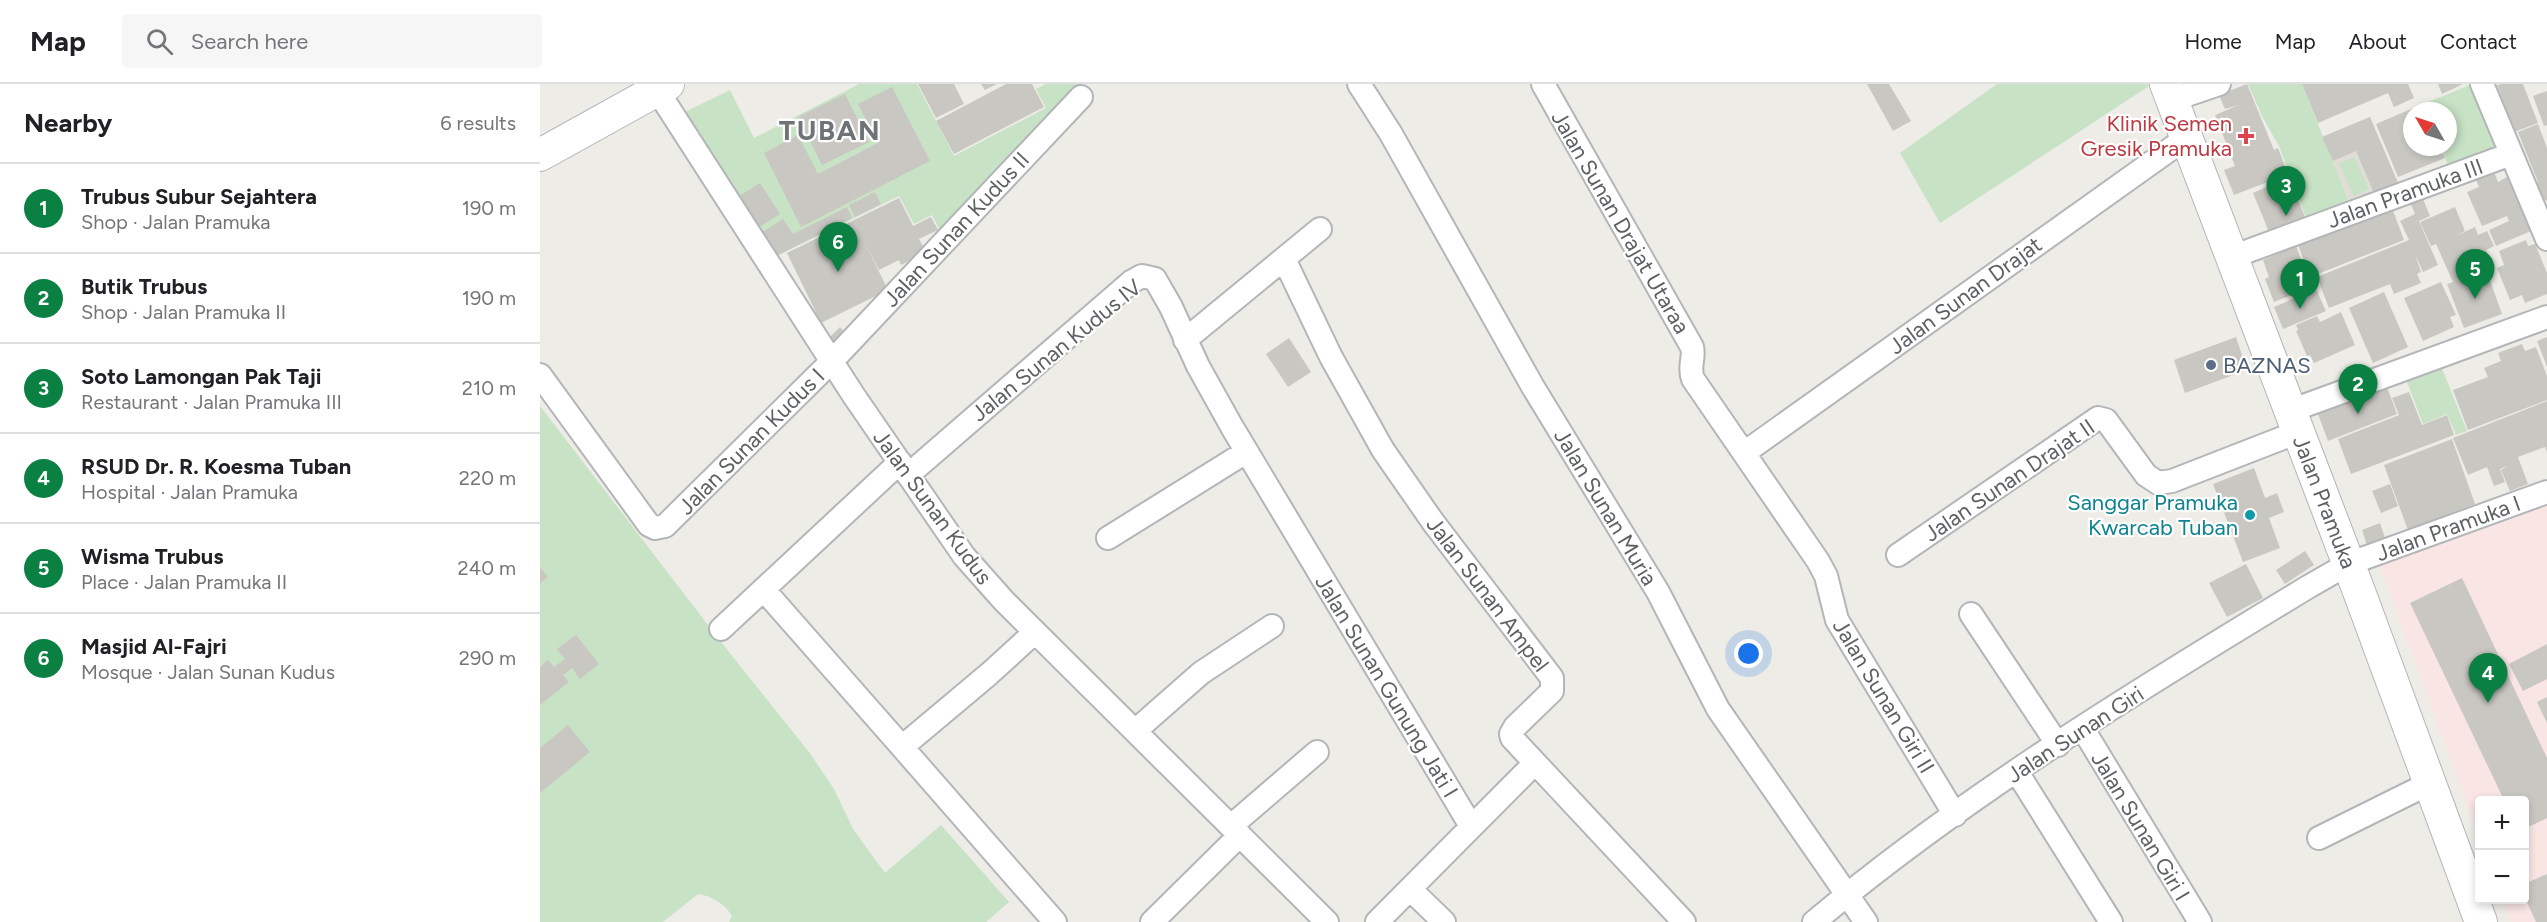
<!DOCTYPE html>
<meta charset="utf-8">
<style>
:root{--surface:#fff;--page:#f6f6f6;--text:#202124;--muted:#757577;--line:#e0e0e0;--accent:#0b8043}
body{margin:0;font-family:Figtree,sans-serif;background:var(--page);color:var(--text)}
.controls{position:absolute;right:18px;bottom:18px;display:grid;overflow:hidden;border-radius:6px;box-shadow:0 3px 9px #0003}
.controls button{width:54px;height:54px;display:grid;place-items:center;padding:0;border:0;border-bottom:2px solid var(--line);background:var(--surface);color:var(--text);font:30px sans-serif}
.compass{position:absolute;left:1863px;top:18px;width:54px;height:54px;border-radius:50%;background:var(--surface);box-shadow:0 3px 9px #0003;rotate:309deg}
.you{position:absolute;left:1209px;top:570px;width:21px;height:21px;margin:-15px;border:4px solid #fff;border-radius:50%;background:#1a73e8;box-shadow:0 0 0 9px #1a73e833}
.badge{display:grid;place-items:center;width:39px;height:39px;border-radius:50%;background:var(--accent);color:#fff;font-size:20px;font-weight:700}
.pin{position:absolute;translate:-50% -50px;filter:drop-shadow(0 2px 3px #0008)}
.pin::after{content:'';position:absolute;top:32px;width:21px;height:18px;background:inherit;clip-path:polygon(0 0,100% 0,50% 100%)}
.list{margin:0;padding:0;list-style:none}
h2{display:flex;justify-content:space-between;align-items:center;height:78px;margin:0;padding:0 24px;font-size:26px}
h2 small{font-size:20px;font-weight:400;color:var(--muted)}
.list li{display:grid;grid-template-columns:39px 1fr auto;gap:18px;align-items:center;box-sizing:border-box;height:90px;padding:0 24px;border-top:2px solid var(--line)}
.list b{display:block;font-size:22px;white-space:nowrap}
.list p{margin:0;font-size:20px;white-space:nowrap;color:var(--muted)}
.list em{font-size:20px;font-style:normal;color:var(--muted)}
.icon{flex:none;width:33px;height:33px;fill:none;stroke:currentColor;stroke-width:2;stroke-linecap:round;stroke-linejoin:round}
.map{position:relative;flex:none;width:2007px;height:838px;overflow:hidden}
header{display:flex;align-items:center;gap:36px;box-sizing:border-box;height:84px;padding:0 30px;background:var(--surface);border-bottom:2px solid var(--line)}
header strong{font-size:28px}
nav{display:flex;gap:33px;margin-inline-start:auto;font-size:21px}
.search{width:420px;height:54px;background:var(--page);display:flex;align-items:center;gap:15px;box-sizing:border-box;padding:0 21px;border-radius:6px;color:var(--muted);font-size:22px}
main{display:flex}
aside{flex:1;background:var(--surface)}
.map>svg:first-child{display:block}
.education{fill:#e0ddd7}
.medical{fill:#f8e5e4}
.green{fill:#c7e2c5}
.building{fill:#c9c7c2}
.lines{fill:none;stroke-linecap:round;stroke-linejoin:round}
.minor-casing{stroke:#b3b6b9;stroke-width:26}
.secondary-casing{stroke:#b2b5b8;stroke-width:34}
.minor{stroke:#fff;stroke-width:22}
.secondary{stroke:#fff;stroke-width:32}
.health-dot{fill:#e0444e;stroke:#fff;stroke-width:2}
.service-dot{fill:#5c6f8a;stroke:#fff;stroke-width:2}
.culture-dot{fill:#0f9aa8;stroke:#fff;stroke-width:2}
.labels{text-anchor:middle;stroke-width:4.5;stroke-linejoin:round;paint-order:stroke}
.health-label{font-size:22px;fill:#be3a42;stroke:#fff;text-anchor:end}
.street-label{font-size:22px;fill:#5d6164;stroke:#fff}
.service-label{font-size:22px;fill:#4e5e75;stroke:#fff;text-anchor:start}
.culture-label{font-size:22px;fill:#0d838f;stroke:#fff;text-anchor:end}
.district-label{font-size:28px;font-weight:bold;letter-spacing:1.5px;fill:#6e7376;stroke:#fff}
</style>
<header>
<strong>Map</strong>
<div class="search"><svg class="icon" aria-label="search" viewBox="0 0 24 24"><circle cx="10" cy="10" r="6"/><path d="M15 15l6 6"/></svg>Search here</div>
<nav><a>Home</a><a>Map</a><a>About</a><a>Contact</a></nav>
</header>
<main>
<aside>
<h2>Nearby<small>6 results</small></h2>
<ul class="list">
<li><span class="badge">1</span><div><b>Trubus Subur Sejahtera</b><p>Shop · Jalan Pramuka</p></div><em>190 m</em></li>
<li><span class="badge">2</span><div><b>Butik Trubus</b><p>Shop · Jalan Pramuka II</p></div><em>190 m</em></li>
<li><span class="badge">3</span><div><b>Soto Lamongan Pak Taji</b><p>Restaurant · Jalan Pramuka III</p></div><em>210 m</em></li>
<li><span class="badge">4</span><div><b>RSUD Dr. R. Koesma Tuban</b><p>Hospital · Jalan Pramuka</p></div><em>220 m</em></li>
<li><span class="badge">5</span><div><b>Wisma Trubus</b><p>Place · Jalan Pramuka II</p></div><em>240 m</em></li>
<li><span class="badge">6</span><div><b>Masjid Al-Fajri</b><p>Mosque · Jalan Sunan Kudus</p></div><em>290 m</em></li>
</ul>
</aside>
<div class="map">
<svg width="2007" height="838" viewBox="0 0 2007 838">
<rect width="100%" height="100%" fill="#eeece6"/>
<path class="education" d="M1830 33 1858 99 1810 119 1782 53Z"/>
<path class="medical" d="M2007 417V838H1971L1963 816H1984V716H1940L1939 754 1839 480Z"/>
<path class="green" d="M319 0H377L414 72 506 24 496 5 506 0H543L403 152 392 131 374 140 359 112 233 174 141 30 190 6 214 54Z
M1457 0H1608L1609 2 1400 139 1360 69Z
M1708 0H1762L1809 118 1766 134 1739 62 1723 34Z
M1930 1 1956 65 1909 84 1901 63H1908V27H1886L1883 20Z
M1814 73 1829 105 1814 112 1799 79Z
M1901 282 1927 347 1916 351 1907 330 1883 340 1866 295Z
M0 322 181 558 269 668 294 705 313 745 345 789 401 741 469 818 446 838H189L192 832C185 820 172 812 158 810L123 838H0Z"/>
<path class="building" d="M378 0H414L424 20 396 34Z
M441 0H457L445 6Z
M466 0H492L504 23 414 70 396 37Z
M1327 0H1349L1371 37 1353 47Z
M1707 0 1734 66 1738 64 1748 90 1694 111 1684 86 1695 82 1675 31 1699 21 1685 25 1679 11Z
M1762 0H1868L1874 14 1854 23 1848 9 1778 39Z
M1898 0H1923L1902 10Z
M1961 0H1983L1998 39 1969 50 1963 33 1968 31 1957 1Z
M352 3 390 77 261 143 224 69 258 51 278 90 338 59 318 20Z
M2007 7V41L2004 42 1993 12Z
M305 10 329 58 282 81 258 33Z
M1883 20 1886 27H1872V63H1900L1905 74 1858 93 1836 40Z
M1830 33 1858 99 1834 109 1816 67 1793 77 1782 53Z
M1998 40 2007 64V116L1998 120 1990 102 1998 98 1978 48Z
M1954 88 1958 98 1967 93 1991 147 1956 162 1949 146 1969 137 1967 132 1942 142 1927 108 1939 103 1936 96Z
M1749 93 1765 133 1729 148 1713 109Z
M220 99 240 130 216 145 196 114Z
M335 108 341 120 315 133 309 121Z
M1881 110 1890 132 1879 137 1898 181 1883 188 1875 170 1881 188 1877 190 1881 199 1854 210 1850 200 1789 224 1777 193 1869 156 1860 137 1875 130 1869 116Z
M359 114 373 142 391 133 398 146 379 155 386 168 361 181 359 176 339 186 323 155 348 206 281 239 247 169Z
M1851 121 1864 156 1770 193 1757 158Z
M307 123 312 134 234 173 219 150 243 135 253 150Z
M1915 123 1925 147 1914 153 1935 143 1938 151 1947 147 1954 162 1946 166 1952 180 1916 196 1946 185 1962 230 1924 244 1907 200 1913 198 1896 160 1891 162 1880 138Z
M1986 156 1988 162 1995 160 2007 189V210L1985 219 1982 211 1970 216 1957 184 1964 181 1959 167Z
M1756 162 1772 203 1734 218 1725 195 1729 193 1723 176Z
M1901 198 1916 231 1910 233 1914 243 1883 257 1864 214Z
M1776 205 1786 227 1743 245 1734 223Z
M1844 208 1868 263 1833 279 1809 224Z
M1801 228 1815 261 1774 279 1770 271 1767 272 1756 247 1758 246 1756 241 1777 232 1780 238Z
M300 243 307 251 294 264 287 256Z
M1696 253 1707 286 1645 309 1634 276Z
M2007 253V283L1997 257Z
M749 254 771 288 748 303 726 270Z
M1982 260 1985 267 1996 263 2007 292V316L1928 346 1913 306 1948 293 1944 284 1961 277 1958 269Z
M1847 303 1857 330 1788 357 1778 330Z
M1869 308 1882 341 1907 331 1914 351 1811 390 1798 355 1859 331 1852 314Z
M2007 317V368L2005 363 1978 373 1988 400 1970 407 1961 386 1967 382 1960 385 1965 398 1954 402 1947 383 1928 391 1913 354Z
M1912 355 1935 420 1868 446 1844 381Z
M1714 384 1725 414 1737 409 1744 428 1729 434 1740 464 1703 478 1673 400Z
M1850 400 1858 422 1841 429 1832 407Z
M1840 439 1845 454 1827 461 1822 446Z
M1765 467 1774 481 1745 500 1736 486Z
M1706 480 1723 514 1687 533 1669 499Z
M0 483 8 493 0 499Z
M1922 494 2007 674V734L1984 745V716H1964L1870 519Z
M36 551 59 580 40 595 32 584 23 591 29 598 0 621V583L8 576 14 583 25 575 17 565Z
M2007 560V595L1983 607 1969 580Z
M2007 613V639L1997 618Z
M28 641 50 668 0 709V664Z
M2007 790V838H1996L1984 812V800Z"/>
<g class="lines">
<g class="minor-casing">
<path id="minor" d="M819 0 851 50 993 303 1118 508 1178 625 1326 838
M1003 0 1152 263C1155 274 1148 283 1153 295L1278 477 1286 492 1297 536 1415 731
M1942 0 2007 155
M117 6 314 312 424 472 464 517 787 838
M1632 16 1679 0
M1692 173 1971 70
M744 175 791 273 843 366 893 438 1012 594V607L975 643 971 650 972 654 1144 838
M645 256 780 145
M0 291 109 441 115 444 125 442 292 277 541 13
M1750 327 2007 233
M1204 369 1646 54
M368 391 591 198 602 192 615 195 631 223 658 282 692 343 931 742
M568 454 706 368
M1358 471 1558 334 1566 336 1606 391 1618 399 1632 397 1758 348
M224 506 362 663 449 590 495 548
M1431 530 1518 661
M181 545 360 378
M1543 645 1660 838
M595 647 661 589 732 542
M362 663 515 838
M1477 688 1571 838
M691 742 777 668
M1779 754 1890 699
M870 805 904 838
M612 838 700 751
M837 838 995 679
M1274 838C1424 712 1601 604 1768 503L1808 480 2007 408"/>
</g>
<g class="secondary-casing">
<path id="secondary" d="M1626 0 1817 502 1941 838
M0 71 128 0"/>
</g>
<use href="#minor" class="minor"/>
<use href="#secondary" class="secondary"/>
</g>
<path class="health-dot" d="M1703 43h6v6h6v6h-6v6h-6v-6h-6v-6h6z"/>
<circle class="service-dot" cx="1671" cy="281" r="6"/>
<circle class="culture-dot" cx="1710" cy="431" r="6"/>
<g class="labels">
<g class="health-label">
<text x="1692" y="47">Klinik Semen<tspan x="1692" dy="25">Gresik Pramuka</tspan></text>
</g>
<g class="street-label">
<text transform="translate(1865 109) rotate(-20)" y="8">Jalan Pramuka III</text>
<text transform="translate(1081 138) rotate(60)" y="8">Jalan Sunan Drajat Utaraa</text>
<text transform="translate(416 145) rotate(-47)" y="8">Jalan Sunan Kudus II</text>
<text transform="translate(1425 211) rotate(-36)" y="8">Jalan Sunan Drajat</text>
<text transform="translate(516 266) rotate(-39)" y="8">Jalan Sunan Kudus IV</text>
<text transform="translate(211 357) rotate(-45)" y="8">Jalan Sunan Kudus I</text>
<text transform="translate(1469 396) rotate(-34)" y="8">Jalan Sunan Drajat II</text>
<text transform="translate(1785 418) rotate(69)" y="8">Jalan Pramuka</text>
<text transform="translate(393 423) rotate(54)" y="8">Jalan Sunan Kudus</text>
<text transform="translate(1066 423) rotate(59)" y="8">Jalan Sunan Muria</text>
<text transform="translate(1908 444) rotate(-20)" y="8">Jalan Pramuka I</text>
<text transform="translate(948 510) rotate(53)" y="8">Jalan Sunan Ampel</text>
<text transform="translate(847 602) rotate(59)" y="8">Jalan Sunan Gunung Jati I</text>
<text transform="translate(1344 612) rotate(59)" y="8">Jalan Sunan Giri II</text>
<text transform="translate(1535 650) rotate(-33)" y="8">Jalan Sunan Giri</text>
<text transform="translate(1601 742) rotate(59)" y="8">Jalan Sunan Giri I</text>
</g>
<g class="service-label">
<text x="1683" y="289">BAZNAS</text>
</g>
<g class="culture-label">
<text x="1698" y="426">Sanggar Pramuka<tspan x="1698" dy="25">Kwarcab Tuban</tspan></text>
</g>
<g class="district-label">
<text x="290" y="56">TUBAN</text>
</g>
</g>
</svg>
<div class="controls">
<button>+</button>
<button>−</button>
</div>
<svg class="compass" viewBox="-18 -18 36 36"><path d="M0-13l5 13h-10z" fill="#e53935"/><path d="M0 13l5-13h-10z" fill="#757577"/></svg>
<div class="you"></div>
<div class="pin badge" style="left:1760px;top:225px">1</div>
<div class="pin badge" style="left:1818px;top:330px">2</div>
<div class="pin badge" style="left:1746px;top:132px">3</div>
<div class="pin badge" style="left:1948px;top:619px">4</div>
<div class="pin badge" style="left:1935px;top:215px">5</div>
<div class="pin badge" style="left:298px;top:188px">6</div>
</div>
</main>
